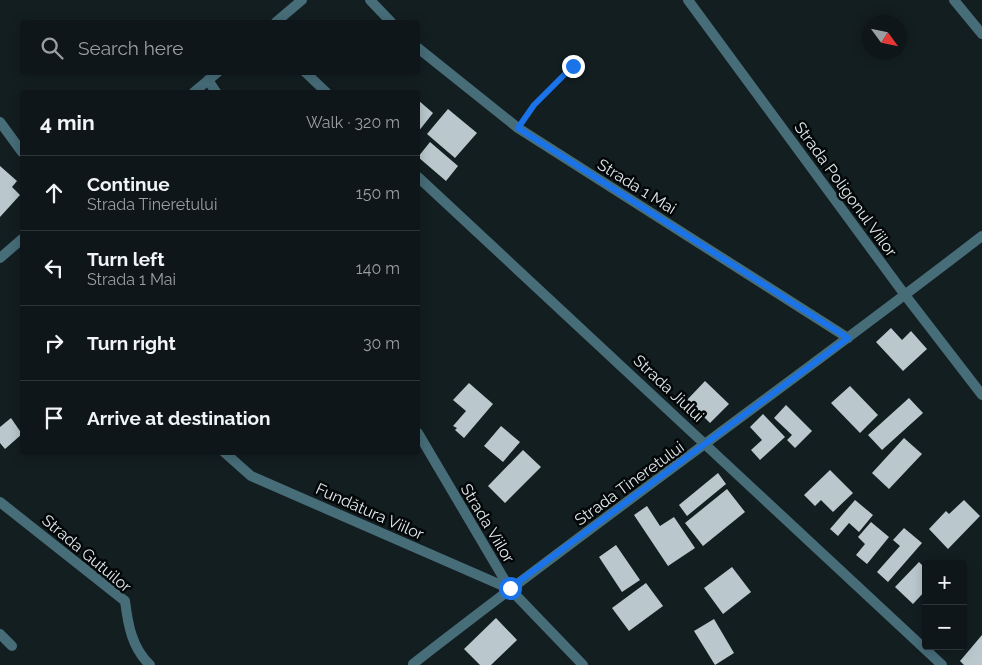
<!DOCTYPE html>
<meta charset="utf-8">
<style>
:root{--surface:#0e1619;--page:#171f22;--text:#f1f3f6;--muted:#9b9fa2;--line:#2e3538}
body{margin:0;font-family:Raleway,sans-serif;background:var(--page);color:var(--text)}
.controls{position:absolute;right:15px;bottom:15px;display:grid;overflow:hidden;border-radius:5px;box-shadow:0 2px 12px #0003}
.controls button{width:45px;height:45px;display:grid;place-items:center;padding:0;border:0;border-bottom:1px solid var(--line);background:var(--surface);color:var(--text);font:25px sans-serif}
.compass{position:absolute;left:862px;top:15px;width:45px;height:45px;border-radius:50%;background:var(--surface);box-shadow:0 2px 12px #0003;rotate:123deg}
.stop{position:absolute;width:15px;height:15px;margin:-11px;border:4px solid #1a73e8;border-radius:50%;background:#fff}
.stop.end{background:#1a73e8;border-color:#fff;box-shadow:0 1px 5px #0008}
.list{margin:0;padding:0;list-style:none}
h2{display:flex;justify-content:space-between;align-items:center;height:65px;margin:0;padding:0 20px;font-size:21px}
h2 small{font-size:16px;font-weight:400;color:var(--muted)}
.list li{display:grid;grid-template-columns:32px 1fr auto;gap:15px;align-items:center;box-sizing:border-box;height:75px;padding:0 20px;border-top:1px solid var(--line)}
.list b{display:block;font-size:19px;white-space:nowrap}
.list p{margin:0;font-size:16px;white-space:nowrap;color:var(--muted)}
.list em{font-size:16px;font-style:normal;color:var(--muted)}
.icon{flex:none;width:28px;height:28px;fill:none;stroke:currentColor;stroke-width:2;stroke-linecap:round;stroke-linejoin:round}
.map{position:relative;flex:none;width:982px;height:665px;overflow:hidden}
.search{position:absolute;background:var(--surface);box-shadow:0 2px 12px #0003;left:20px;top:20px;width:400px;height:55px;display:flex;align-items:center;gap:12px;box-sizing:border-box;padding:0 18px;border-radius:5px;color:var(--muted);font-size:19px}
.panel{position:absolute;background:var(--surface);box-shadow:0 2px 12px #0003;left:20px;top:90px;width:400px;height:365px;border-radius:5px}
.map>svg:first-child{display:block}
.building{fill:#bac8cd}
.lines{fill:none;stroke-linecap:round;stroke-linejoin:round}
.path{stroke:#687275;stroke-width:3;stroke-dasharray:1 4;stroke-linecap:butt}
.minor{stroke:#476d79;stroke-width:10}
.route{stroke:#1a73e8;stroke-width:6}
.labels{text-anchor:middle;stroke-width:5;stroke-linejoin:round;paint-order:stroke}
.street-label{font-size:16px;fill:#e1e8eb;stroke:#040708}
</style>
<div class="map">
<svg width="982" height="665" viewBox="0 0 982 665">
<rect width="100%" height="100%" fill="#131e21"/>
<path class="building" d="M418 100 433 113 418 132Z
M448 109 477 133 455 158 427 134Z
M430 142 458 166 446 181 418 157Z
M0 166 17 181 12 187 20 195 0 217Z
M891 328 902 340 911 331 927 349 903 371 876 342Z
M705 381 729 404 710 423 687 400Z
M469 383 493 404 464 438 455 430 457 428 453 426 466 411 453 400Z
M850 386 878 415 860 433 831 403Z
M909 398 923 413 882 450 868 435Z
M786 405 812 431 795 448 787 440 792 435 774 418Z
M763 414 785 437 760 460 751 450 762 440 750 427Z
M11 418 22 434 5 449 0 443V427Z
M501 426 520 442 503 462 484 446Z
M904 438 922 454 889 489 872 473Z
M523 450 541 467 505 503 488 486Z
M830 470 853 493 833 512 821 500 815 506 804 495Z
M718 473 726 484 687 516 679 505Z
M727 489 745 512 703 546 685 523Z
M855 500 873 515 859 532 849 523 838 536 830 529Z
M964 500 980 516 948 549 929 529 946 511 949 514Z
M647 506 660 526 674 517 695 548 668 566 634 515Z
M871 522 889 537 867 564 856 555 865 544 858 537Z
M904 528 922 543 888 582 877 572 900 546 893 540Z
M616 545 640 580 622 592 599 557Z
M919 562 926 569V590L913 604 895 587Z
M732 567 751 592 723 614 704 588Z
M646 583 663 606 629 631 612 608Z
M496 618 517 640 491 665H480L464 649Z
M714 619 734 653 715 665 694 631Z
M982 635V665H964L960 661Z"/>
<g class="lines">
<path class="path" d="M526 117 534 105 573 66"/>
<path class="minor" d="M370 0 391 22
M688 0 905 295 982 395
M954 0 982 34
M276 22 302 0
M418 48 518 128 848 338
M305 72 326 92
M208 80 216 92
M194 92 218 72
M0 122 22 152
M418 177 942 665
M0 258 22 239
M418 433 510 589 583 665
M224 452 251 476 510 589
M0 502 125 601C128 625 132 648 150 665
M0 634 12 646
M413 664C600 518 794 381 982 236"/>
</g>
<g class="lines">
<path class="route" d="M510 588 848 338 518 128 534 105 573 66"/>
</g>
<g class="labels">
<g class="street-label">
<text transform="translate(637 186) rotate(32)" y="6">Strada 1 Mai</text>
<text transform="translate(846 189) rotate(54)" y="6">Strada Poligonul Viilor</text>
<text transform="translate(669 388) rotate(43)" y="6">Strada Jiului</text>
<text transform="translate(629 483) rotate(-36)" y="6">Strada Tineretului</text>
<text transform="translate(370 511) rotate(24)" y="6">Fundătura Viilor</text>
<text transform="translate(488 523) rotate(59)" y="6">Strada Viilor</text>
<text transform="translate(87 553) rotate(40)" y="6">Strada Gutuilor</text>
</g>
</g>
</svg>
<div class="controls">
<button>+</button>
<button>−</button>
</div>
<svg class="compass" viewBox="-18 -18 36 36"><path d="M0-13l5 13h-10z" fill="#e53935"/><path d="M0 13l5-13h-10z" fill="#9b9fa2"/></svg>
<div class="stop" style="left:510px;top:588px"></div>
<div class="stop end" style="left:573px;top:66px"></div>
<div class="search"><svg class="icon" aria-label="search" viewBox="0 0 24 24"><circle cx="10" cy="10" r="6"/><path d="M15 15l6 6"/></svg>Search here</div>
<section class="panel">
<h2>4 min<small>Walk · 320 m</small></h2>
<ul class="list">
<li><svg class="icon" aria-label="ahead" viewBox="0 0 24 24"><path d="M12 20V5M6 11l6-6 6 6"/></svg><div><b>Continue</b><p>Strada Tineretului</p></div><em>150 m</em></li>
<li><svg class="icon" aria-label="left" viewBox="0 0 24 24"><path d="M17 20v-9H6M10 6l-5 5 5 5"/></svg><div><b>Turn left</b><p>Strada 1 Mai</p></div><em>140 m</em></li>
<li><svg class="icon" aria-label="right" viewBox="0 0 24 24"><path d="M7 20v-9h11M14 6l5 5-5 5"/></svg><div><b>Turn right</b></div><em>30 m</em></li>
<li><svg class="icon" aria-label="arrive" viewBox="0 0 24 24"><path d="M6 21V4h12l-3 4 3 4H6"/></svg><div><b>Arrive at destination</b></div></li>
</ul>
</section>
</div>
